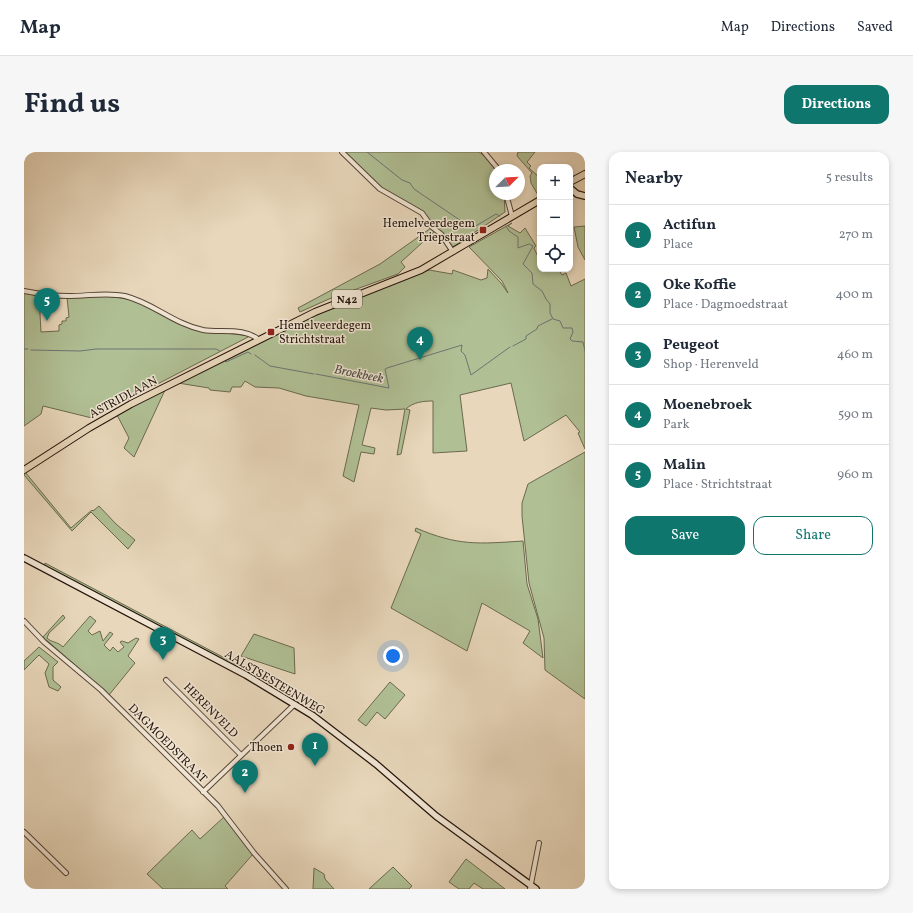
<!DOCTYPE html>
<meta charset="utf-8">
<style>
:root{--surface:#fff;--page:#f6f6f7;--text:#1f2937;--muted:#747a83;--line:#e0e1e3;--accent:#0f766e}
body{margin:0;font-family:Vollkorn,serif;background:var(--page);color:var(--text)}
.controls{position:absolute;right:12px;top:12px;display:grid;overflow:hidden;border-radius:8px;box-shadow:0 2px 6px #0003}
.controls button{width:36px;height:36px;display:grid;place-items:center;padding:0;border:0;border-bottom:1px solid var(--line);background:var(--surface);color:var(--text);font:20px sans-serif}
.compass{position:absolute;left:465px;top:12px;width:36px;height:36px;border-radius:50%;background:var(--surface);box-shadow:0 2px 6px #0003;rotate:66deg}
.you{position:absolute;left:369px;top:504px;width:14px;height:14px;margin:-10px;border:3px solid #fff;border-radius:50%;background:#1a73e8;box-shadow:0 0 0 6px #1a73e833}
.badge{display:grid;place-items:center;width:26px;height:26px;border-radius:50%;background:var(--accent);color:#fff;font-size:13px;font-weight:700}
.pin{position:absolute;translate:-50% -33px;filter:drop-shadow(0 1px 2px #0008)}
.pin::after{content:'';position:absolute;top:21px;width:14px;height:12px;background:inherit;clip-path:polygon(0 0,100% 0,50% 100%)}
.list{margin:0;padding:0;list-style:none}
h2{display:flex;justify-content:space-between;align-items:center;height:52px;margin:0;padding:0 16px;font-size:17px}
h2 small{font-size:13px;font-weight:400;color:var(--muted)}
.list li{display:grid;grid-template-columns:26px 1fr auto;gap:12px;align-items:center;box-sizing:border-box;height:60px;padding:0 16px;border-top:1px solid var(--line)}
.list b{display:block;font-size:15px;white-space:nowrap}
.list p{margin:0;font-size:13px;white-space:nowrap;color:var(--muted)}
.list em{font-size:13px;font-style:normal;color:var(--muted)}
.actions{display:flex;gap:8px;padding:12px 16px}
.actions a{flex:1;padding:9px 0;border:1px solid var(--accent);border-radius:12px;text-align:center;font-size:14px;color:var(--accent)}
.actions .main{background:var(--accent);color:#fff}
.icon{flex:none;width:22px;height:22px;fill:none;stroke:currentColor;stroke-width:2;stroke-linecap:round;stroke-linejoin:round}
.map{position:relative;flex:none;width:561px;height:737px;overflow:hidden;border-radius:12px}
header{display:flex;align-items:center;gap:24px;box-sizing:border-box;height:56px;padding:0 20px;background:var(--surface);border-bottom:1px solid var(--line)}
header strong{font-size:19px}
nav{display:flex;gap:22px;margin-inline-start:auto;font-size:14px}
.intro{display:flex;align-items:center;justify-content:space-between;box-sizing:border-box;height:96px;padding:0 24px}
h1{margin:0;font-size:28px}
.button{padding:10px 18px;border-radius:12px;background:var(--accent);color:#fff;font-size:14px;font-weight:700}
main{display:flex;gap:24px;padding:0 24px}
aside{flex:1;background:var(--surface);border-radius:12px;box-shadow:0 2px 6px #0003}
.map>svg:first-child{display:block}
.green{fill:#b0bf94;stroke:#6a694f}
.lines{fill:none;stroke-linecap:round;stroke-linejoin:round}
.stream{stroke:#6c7574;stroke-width:1}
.street-casing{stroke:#554436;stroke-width:6}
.secondary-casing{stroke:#24130a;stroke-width:8}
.primary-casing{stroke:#24130a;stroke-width:8}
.street{stroke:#f0e5d3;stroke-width:4}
.secondary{stroke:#f0e5d3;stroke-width:5.5}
.primary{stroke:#e8d7bb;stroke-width:6}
.poi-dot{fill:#8f2418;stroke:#f0e5d3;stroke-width:1.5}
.labels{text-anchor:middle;stroke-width:3;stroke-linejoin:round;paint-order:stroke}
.shield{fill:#f0e5d3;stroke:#615246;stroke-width:1}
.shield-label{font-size:11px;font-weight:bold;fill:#24130a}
.poi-label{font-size:12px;fill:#24130a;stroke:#f0e5d3;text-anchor:end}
.street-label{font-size:12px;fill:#24130a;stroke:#f0e5d3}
.water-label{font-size:13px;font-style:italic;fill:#4e4c48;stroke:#f0e5d3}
</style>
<header>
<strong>Map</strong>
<nav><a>Map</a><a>Directions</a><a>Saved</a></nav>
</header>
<div class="intro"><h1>Find us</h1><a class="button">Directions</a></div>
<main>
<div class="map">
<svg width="561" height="737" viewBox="0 0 561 737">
<rect width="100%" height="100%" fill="#e8d7bb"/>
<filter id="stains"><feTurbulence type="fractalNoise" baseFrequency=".005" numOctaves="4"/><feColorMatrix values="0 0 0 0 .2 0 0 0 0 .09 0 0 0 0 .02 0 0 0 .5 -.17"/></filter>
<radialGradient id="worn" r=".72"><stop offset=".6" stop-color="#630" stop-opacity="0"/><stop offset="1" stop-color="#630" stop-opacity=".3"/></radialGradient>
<path class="green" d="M319 0H455L466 8 473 18H471V42H480L481 60 429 95 400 62 367 43 347 28Z
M494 0H511L503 10 507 14 505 16 516 26V41L514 43 507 31 506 24 508 21 493 4Z
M488 71 484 74 496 81 501 76 512 94 510 96 516 109V117H520L521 119 534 117 538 123 542 121 547 134 561 127V297L554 281 556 280 542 263 500 289 487 231 436 243 443 299 409 301V249C400 249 389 250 382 257L386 258 377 302 373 303 381 257 362 258 347 256 338 293 351 296 350 302 337 300 330 330 319 324 335 253 282 244 255 236 231 235 221 229 217 235H208L206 240 186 238 185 236 154 231 297 161 405 118 428 122 429 118 457 128 463 126 464 117 477 131 484 141 478 129 445 95Z
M561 74V108L554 95 550 75Z
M407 76 410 80 377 110 381 115 374 122 305 147 276 160 274 156 356 112Z
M0 141 15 144 17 180 35 179V173L38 172V169H42V166L45 165 43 145 85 144 108 148 123 154 169 177 226 184 68 266 19 254 17 262 0 274Z
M141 238 110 305 100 296 105 286 93 263Z
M561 300V547L521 518 520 486 505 431 498 364V351L504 332Z
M1 320 47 376 68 358 69 359 75 354 92 372 111 388 104 397 67 360 48 379 0 323Z
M392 376C434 394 454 392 499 389L503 432 514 467 519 506 499 491 506 479 458 451 443 499 367 456 397 382 391 379Z
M21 411 212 512 210 515 20 415Z
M39 463 41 466 25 481 23 486C28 491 33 489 39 495L66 464 72 469 64 479 68 483 76 479 79 489 86 480 89 482 80 493 86 499 89 495 94 500 100 495 96 490 98 489 104 491 112 486 115 487 104 504 111 511 85 543 19 485Z
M230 482 270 496 271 522 217 504Z
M15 495 34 510 29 515V528L37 535 34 539 25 535 21 521 25 512 15 503 0 518V509Z
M366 530 381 543 361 567 353 560 342 574 334 568Z
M200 665 229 702 201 734 204 737H139L123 722 168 678 176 687Z
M442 707 481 737H459L450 731 445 737H435L425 730Z
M369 715 388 734 385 737H345Z
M290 716 300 722 301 727 310 737H289Z"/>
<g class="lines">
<path class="stream" d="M343 0 378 28 386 31 390 37 446 75H450L472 62 476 64
M482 74 485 79 494 85V96L505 92 509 94 499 112 508 121 509 132 518 139 522 147 526 152V161L529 167 536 169 539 176H548L549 180 546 187 548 189 559 190 561 199
M489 194 502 187V184L513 177 514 174 528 167
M0 197H4
M7 198 56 199 72 197H192L196 199
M231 203 246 214 290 222
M201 209 202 210 224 200 227 202
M292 222 365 236 361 217 363 216 438 193 437 199 441 203 447 223 486 195"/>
<g class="street-casing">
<path id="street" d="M318 0 356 37 398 61 408 75 417 82 429 100
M460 0 475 18
M482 42 488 64
M0 139C15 142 30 144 46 144 64 144 83 140 101 144 129 151 150 172 179 178 196 181 221 175 235 188
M0 469 20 490 77 538 194 654 230 701 262 737
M142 528 217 603
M179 640 271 552
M0 680 42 721
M506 737 515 691"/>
</g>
<g class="secondary-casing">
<path id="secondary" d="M546 36 553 42 561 44
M0 406 222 523 288 563 352 612 412 664 512 737"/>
</g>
<g class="primary-casing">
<path id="primary" d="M546 30 561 22
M0 318 65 276 107 252 291 160 397 118 516 48"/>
</g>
<use href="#street" class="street"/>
<use href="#secondary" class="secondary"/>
<use href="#primary" class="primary"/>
</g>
<g class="poi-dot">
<rect x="455" y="74" width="8" height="8" rx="2"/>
<rect x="243" y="176" width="8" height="8" rx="2"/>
<circle cx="267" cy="595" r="4"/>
</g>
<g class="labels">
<rect class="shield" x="308" y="138" width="30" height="18" rx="3"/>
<g class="shield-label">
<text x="323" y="151">N42</text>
</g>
<g class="poi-label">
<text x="451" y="75">Hemelveerdegem<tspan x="451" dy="14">Triepstraat</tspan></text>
<text x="255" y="177" text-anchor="start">Hemelveerdegem<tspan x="255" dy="14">Strichtstraat</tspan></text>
<text x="259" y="599">Thoen</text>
</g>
<g class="street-label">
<text transform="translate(99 245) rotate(-28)" y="4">ASTRIDLAAN</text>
<text transform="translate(251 530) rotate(31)" y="4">AALSTSESTEENWEG</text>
<text transform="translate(187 558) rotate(45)" y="4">HERENVELD</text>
<text transform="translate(144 591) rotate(45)" y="4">DAGMOEDSTRAAT</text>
</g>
<g class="water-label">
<text transform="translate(335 221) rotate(11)" y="5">Broekbeek</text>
</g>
</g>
<rect width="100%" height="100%" filter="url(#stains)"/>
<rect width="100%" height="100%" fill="url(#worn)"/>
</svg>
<div class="controls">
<button>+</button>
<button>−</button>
<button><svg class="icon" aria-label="locate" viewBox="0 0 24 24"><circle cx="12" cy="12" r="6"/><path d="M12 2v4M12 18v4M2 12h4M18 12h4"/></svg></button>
</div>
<svg class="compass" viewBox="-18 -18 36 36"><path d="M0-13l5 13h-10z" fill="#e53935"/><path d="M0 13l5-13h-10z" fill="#747a83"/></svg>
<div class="you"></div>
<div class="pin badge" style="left:291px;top:614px">1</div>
<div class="pin badge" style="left:221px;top:641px">2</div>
<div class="pin badge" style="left:139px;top:508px">3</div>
<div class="pin badge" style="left:396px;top:208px">4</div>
<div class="pin badge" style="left:23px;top:169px">5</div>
</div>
<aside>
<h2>Nearby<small>5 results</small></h2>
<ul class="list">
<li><span class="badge">1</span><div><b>Actifun</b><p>Place</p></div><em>270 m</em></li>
<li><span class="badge">2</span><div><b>Oke Koffie</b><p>Place · Dagmoedstraat</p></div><em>400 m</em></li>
<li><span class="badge">3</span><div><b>Peugeot</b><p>Shop · Herenveld</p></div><em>460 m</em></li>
<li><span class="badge">4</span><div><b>Moenebroek</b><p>Park</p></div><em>590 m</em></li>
<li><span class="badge">5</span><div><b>Malin</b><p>Place · Strichtstraat</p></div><em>960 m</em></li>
</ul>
<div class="actions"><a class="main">Save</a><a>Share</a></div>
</aside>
</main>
